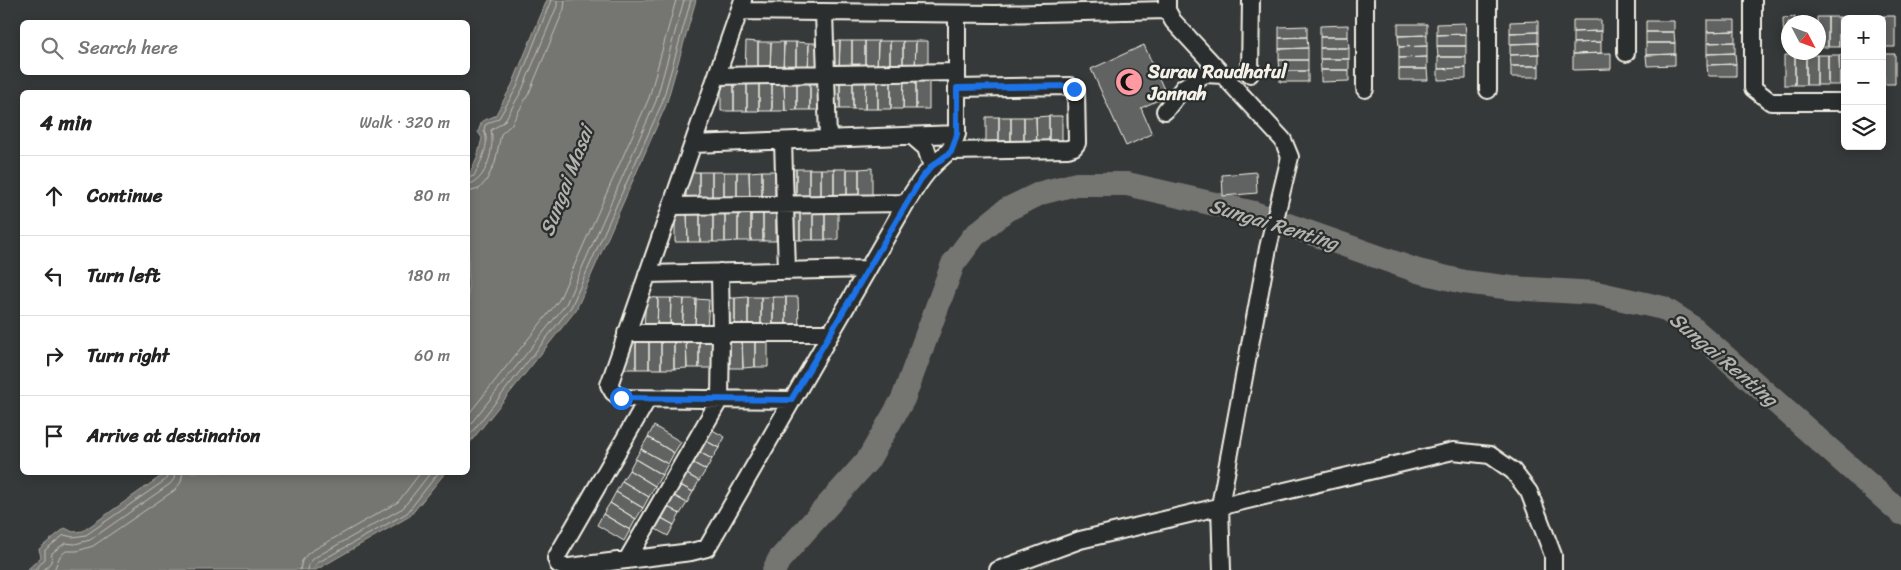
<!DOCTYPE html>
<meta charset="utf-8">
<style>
:root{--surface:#fff;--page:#f6f6f6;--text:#222;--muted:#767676;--line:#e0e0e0}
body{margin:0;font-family:Sriracha,sans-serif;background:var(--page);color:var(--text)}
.controls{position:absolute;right:15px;top:15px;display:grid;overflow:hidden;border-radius:8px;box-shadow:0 2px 12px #0003}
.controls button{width:45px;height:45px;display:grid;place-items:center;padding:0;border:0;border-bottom:1px solid var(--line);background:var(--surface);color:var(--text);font:25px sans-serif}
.compass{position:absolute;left:1781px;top:15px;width:45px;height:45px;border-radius:50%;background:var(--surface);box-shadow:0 2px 12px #0003;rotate:131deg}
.stop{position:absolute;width:15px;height:15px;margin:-11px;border:4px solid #1a73e8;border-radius:50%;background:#fff}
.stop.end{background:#1a73e8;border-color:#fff;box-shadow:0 1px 5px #0008}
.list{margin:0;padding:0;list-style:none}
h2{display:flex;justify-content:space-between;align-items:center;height:65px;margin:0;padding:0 20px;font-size:21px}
h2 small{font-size:16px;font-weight:400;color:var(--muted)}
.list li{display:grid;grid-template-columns:32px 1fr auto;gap:15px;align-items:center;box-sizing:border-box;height:80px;padding:0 20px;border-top:1px solid var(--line)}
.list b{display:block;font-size:19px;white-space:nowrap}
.list em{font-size:16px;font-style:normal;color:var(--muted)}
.icon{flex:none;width:28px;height:28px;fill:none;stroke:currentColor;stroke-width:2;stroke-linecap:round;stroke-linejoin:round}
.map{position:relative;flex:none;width:1901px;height:570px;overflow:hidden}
.search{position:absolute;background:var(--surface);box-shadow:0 2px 12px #0003;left:20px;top:20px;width:450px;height:55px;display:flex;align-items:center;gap:12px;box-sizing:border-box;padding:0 18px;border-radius:8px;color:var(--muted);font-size:19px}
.panel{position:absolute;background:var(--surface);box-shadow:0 2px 12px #0003;left:20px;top:90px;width:450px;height:385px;border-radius:8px}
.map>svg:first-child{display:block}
.water{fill:#757572;stroke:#a8a7a1}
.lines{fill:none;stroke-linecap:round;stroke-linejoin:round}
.shore{stroke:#c1bfb9;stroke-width:1}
.river{stroke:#757572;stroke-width:24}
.building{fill:#616362;stroke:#f4f1e8}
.minor-casing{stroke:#f4f1e8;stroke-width:20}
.minor{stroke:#2a2d2e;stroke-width:16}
.route{stroke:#1a73e8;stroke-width:6}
.labels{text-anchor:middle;stroke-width:4.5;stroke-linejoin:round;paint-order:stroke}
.poi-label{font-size:19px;font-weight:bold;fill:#f4f1e8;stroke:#2a2d2e;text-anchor:start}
.water-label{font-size:20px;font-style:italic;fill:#b4b3ad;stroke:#2a2d2e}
</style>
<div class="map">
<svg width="1901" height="570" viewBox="0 0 1901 570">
<rect width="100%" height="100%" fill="#363939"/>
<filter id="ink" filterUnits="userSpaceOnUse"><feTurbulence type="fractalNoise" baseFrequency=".02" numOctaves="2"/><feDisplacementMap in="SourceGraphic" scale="10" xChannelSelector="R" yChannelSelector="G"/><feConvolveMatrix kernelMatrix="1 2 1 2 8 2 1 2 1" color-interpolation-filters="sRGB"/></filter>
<g filter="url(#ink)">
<path class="water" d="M547 0H696L666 105 576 310 468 445V177L477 158 482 138 478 132 482 121 495 116 512 85Z
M167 472H445V473L410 516 316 570H27L41 557 39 549 65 528 73 532 83 531Z"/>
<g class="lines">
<path class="shore" d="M468 178 474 176C480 163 491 144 484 131L485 125 499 118 517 87 551 0
M468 184C487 183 495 145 491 130L504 122 522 90 557 6V0
M468 192 479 189 486 181 495 163 501 134 511 125 529 93 564 9 565 0
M468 415 559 300 649 98 676 0
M468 427 566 304 656 101 684 0
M468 437 571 307 662 103 691 0
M35 570 45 559V550L64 535 73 537 86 535 167 479 169 472
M44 570 51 562 52 553 65 543 75 544 90 540 170 484 174 479 175 472
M54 570 60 556 66 551H77L93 546 175 490 181 482 183 472
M300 570 302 561 308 553 398 502 421 472
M308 570 309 564 314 558 403 508 431 472
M314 570 317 563 407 513 439 472"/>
<path class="river" d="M774 570 779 560 868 460 903 399 953 264 974 236 1006 210 1041 193 1076 184H1127L1254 213 1418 271 1464 282 1512 288 1596 293 1663 308 1688 324 1901 513"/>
</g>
<path class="building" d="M1884 16H1895V47H1884Z
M1884 16V47H1882V19H1873V17Z
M1795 17V22H1788V48H1784L1783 18Z
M1817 17H1828V47H1818Z
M1828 17H1839V47H1828Z
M1839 17H1850V19H1845V47H1839Z
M1573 20H1601V31L1573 32Z
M1707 20H1735V31L1707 32Z
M1538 21V32L1510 33V22Z
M1646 21H1674V32H1646Z
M1465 23 1466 34 1437 35V24Z
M1398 24H1427V35L1398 36Z
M1348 25V37H1320V26Z
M1307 26V37L1279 38V27Z
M1601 31V42L1573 43V32Z
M1735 31V42L1707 43V32Z
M1538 32V43L1510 44V33Z
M1646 32H1674L1675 43H1646Z
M1466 34V46H1437V35Z
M1427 35V46L1399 47 1398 36Z
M1307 37 1308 48 1279 49V38Z
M1320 37H1348L1349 48H1320Z
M746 41 758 42V73H745Z
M827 41H840L839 72H827Z
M840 41H852V72H839Z
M852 41H865V72H852Z
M865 41H878L877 72H865Z
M878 41H890V72H877Z
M890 41H903V72H890Z
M903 41H916L915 72H903Z
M916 41H928V72H915Z
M758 42H771L770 73H758Z
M771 42H784L783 73H770Z
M784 42H796V73H783Z
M796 42 809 43 808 74 796 73Z
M1601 42V53L1573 54V43Z
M1735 42V53L1707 54V43Z
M809 43H822L821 74H808Z
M1538 43 1539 54 1510 55V44Z
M1646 43H1675V54L1646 55Z
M1144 45 1167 96 1141 108 1152 134 1126 146 1091 69Z
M1427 46V57L1399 58V47Z
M1437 46H1466V57H1438Z
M1308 48V60H1279V49Z
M1320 48H1349V59H1320Z
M1611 53V69L1573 70V54Z
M1735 53 1736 64 1707 65V54Z
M1539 54V66H1511L1510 55Z
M1675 54V65L1647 66 1646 55Z
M1884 54H1895V84H1884Z
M1784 55H1795V85H1784Z
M1795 55H1806V85H1795Z
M1806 55H1817V85H1806Z
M1817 55H1828V85H1817Z
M1828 55H1839L1840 85H1828Z
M1839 55H1845V85H1840Z
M1427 57V69H1399V58Z
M1438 57H1466V68L1438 69Z
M1320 59H1349V70H1321Z
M1279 60H1308V71H1280Z
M1736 64V76H1708L1707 65Z
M1511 66H1539V77H1511Z
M1466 68V79L1438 80V69Z
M1399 69H1427L1428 80H1399Z
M1321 70H1349V81L1321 82Z
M1280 71H1308V82H1280Z
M828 78H840V109H828Z
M840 78H853V109H840Z
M853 78H866L865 109H853Z
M866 78H878V109H865Z
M878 78H891V109H878Z
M891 78H904L903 109H891Z
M904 78H916V109H903Z
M916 78H929V109H916Z
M797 79V110L785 111 784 80Z
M797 79H810V110H797Z
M810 79H822V110H810Z
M721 80H734V111H721Z
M734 80H747V111H734Z
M747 80H759V111H747Z
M759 80H772V111H759Z
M772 80H784L785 111H772Z
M1049 116H1062V147H1049Z
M1049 116V147L1037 148 1036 117Z
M986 117H999V148H986Z
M999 117H1011V148H999Z
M1011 117H1024V148H1011Z
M1024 117H1036L1037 148H1024Z
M872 168V200H859V169Z
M796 169H809V200L796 201Z
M796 169V201H784L783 170Z
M809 169H821V200H809Z
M821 169H834V200H821Z
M834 169H847V200H834Z
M847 169H859V200H847Z
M762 171H775V202H762Z
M762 171V202H750L749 172Z
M686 172H699V203H686Z
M699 172H712V203H699Z
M712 172H724V203H712Z
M724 172H737V203H724Z
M737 172H749L750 202 737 203Z
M1256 172 1257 193 1223 196 1222 175Z
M800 209H813V240H800Z
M800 209V240H787V210Z
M813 209H825V240H813Z
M825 209H838V240H825Z
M738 210H751V241H738Z
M738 210V241L725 242V211Z
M751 210H763V241H751Z
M763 210H776V241H763Z
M675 211H687L688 242H675Z
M687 211H700V242H688Z
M700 211H713V242H700Z
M713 211H725V242H713Z
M646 297 658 298 657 329 644 328Z
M748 297H761V328H748Z
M748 297V328H735V298Z
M761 297H773V328H761Z
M773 297H786V328H773Z
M786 297H798L799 328H786Z
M658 298H671L670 329H657Z
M671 298 684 299 682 330 670 329Z
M723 298H735V328L723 329Z
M684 299H696L695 330H682Z
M696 299 709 300 707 331 695 330Z
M768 336V367H755V337Z
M699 337H712V368H699Z
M699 337V368H687L686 338Z
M730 337H742L743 368H730Z
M742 337H755V367L743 368Z
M623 338H636V369H623Z
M636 338H649V369H636Z
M649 338H661V369H649Z
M661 338H674V369H661Z
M674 338H686L687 368 674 369Z
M698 422 725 437 719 448 692 433Z
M654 426 681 442 674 453 648 437Z
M692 433 719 448 712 459 685 444Z
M648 437 674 453 668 464 641 449Z
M685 444 712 459 706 470 679 455Z
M641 449 668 464 662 475 635 459Z
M679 455 706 470 699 481 673 466Z
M635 459 662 475 655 486 629 470Z
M673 466 699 481 693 492 666 477Z
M629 470 655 486 649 497 622 481Z
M666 477 693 492 687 503 660 488Z
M622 481 649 497 643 508 616 492Z
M660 488 687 503 680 514 654 499Z
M616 492 643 508 636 519 610 503Z
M654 499 680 514 674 525 647 510Z
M610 503 636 519 630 530 603 514Z
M647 510 674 525 668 536 641 521Z
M603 514 630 530 624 541 597 525Z"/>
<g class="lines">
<g class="minor-casing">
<path id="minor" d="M743 0 609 385 613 392 621 398 791 400
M1167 0V10L1173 21 1283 140 1290 157 1268 248 1220 506 1222 570
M1488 0V90
M1626 0V53
M1753 0V88L1771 102H1845
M740 11 995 14 1167 10
M824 12 828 139
M1250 74 1251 0
M717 76 957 72
M1365 89V0
M1165 111 1184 87 1205 74 1223 75
M912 136 926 148 932 167
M783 141 787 270
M693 144 957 134
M951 151 1068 149 1074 147 1077 143 1076 91 1070 86 957 88
M671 206 906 203
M647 274 867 269
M626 333H830
M647 400 556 558 558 564 564 567H569L691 552 707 548 906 203C914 191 921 178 931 168 945 153 950 155 957 134V14
M627 560 720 399 721 332 720 272
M998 570 1080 540 1453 451 1490 455 1513 471 1529 492 1553 555V570"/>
</g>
<use href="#minor" class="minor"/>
</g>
</g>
<g class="lines" filter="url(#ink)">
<path class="route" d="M621 398 791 400 921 179 932 166 951 152 954 144 957 134V88L1070 86 1074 89"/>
</g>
<defs>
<g id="mosque-disc" transform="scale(1.4375)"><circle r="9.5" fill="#ff9aa2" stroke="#2a2d2e"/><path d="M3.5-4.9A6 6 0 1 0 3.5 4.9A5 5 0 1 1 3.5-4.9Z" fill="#111"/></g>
</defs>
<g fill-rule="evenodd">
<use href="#mosque-disc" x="1129" y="82"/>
</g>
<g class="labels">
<g class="poi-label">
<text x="1148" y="78">Surau Raudhatul<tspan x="1148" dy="22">Jannah</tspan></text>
</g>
<g class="water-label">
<text transform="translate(566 181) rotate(-69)" y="7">Sungai Masai</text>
<text transform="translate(1274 224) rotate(17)" y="7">Sungai Renting</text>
<text transform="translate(1724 359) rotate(40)" y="7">Sungai Renting</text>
</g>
</g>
</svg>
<div class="controls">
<button>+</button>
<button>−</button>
<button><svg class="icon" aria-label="layers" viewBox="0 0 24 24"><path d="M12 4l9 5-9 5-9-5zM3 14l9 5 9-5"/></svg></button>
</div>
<svg class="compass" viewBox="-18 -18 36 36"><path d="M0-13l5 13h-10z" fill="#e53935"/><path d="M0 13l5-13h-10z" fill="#767676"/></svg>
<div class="stop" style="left:621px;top:398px"></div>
<div class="stop end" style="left:1074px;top:89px"></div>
<div class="search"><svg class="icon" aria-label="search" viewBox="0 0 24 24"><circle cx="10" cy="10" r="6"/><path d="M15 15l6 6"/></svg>Search here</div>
<section class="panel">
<h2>4 min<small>Walk · 320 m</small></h2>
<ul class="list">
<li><svg class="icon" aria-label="ahead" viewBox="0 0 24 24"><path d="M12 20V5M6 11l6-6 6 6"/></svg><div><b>Continue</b></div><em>80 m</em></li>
<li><svg class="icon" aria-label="left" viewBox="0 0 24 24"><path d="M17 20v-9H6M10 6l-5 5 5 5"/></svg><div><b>Turn left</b></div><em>180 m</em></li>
<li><svg class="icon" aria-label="right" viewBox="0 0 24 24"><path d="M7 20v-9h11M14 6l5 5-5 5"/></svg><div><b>Turn right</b></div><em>60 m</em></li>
<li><svg class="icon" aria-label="arrive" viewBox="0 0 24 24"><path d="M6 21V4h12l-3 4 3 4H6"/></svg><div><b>Arrive at destination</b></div></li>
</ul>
</section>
</div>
